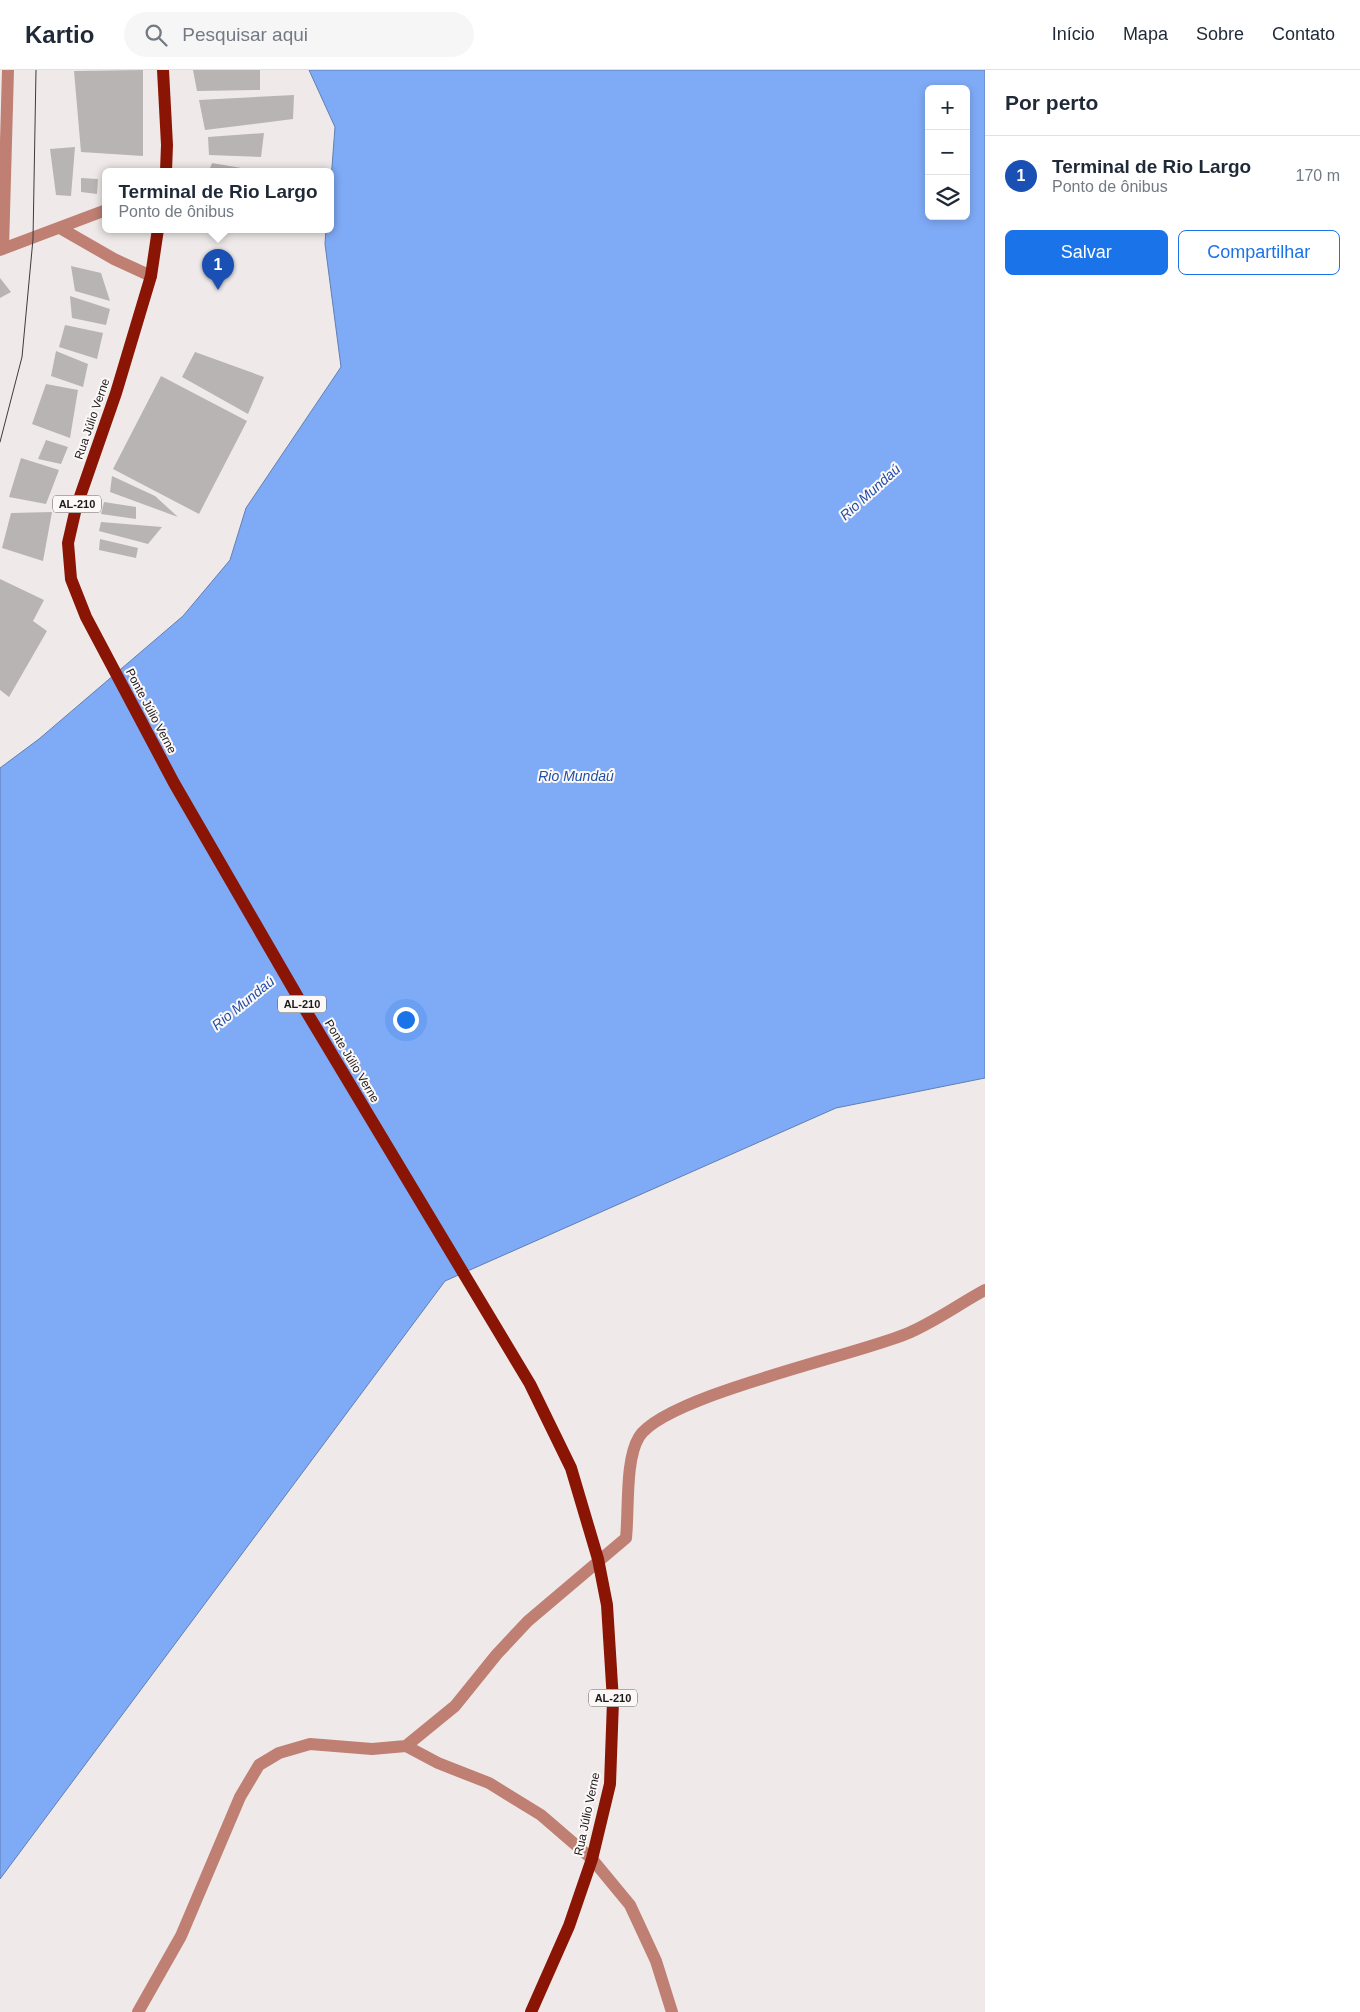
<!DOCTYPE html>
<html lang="pt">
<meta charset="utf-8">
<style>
:root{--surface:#fff;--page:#f6f6f7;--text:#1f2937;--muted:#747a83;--line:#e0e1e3;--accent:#1a73e8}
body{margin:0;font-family:Helvetica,sans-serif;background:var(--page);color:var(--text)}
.controls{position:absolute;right:15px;top:15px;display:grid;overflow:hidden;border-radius:8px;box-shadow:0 2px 8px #0003}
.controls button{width:45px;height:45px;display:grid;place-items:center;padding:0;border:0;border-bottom:1px solid var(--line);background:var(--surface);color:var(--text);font:25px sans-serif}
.you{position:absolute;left:405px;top:949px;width:18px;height:18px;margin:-12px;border:4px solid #fff;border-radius:50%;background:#1a73e8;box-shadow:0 0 0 8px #1a73e833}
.badge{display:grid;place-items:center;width:32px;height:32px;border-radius:50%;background:var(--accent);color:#fff;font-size:16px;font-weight:700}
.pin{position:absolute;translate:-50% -41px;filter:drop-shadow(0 1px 2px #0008)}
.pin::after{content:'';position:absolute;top:26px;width:18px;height:15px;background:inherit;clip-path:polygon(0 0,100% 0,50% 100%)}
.popup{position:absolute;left:102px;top:98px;width:232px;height:65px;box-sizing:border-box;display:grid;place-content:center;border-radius:8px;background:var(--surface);filter:drop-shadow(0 1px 4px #0005);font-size:16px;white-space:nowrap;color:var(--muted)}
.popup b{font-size:19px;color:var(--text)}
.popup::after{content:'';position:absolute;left:50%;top:100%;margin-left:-10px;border:10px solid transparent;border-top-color:var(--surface)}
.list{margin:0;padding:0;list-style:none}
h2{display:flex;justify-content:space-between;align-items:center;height:65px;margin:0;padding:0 20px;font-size:21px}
h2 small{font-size:16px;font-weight:400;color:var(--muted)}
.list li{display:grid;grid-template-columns:32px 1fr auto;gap:15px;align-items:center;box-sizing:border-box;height:80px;padding:0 20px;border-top:1px solid var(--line)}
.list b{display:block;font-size:19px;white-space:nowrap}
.list p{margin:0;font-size:16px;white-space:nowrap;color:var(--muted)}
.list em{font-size:16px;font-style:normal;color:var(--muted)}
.actions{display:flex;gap:10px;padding:15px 20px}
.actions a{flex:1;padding:11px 0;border:1px solid var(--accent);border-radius:8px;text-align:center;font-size:18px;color:var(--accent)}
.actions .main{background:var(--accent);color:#fff}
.icon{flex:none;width:28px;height:28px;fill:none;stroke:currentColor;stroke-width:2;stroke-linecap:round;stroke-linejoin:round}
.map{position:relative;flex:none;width:985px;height:1942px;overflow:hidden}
header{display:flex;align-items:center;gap:30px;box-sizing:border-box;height:70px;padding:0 25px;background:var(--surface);border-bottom:1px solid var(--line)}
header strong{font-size:24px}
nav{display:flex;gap:28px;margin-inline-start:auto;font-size:18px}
.search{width:350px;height:45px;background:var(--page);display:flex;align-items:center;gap:12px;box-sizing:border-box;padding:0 18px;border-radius:28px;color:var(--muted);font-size:19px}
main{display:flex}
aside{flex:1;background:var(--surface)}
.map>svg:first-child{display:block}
.water{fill:#7faaf6;stroke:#617fb4;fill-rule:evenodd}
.building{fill:#b8b4b3}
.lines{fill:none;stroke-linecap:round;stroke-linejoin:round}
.minor{stroke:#bf7f73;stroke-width:12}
.major{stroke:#8b1505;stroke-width:12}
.tram{stroke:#3d3b3b;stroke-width:1}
.labels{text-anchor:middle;stroke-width:4;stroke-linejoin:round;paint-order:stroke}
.shield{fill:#fcf8f7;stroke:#5f5d5c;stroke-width:1}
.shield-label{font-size:11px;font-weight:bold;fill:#1c1a1a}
.street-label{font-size:12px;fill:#1c1a1a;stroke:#fcf8f7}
.water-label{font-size:14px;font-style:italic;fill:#204fa7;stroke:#fcf8f7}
</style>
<header>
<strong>Kartio</strong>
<div class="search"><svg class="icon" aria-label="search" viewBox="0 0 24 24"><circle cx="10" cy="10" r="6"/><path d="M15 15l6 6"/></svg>Pesquisar aqui</div>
<nav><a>Início</a><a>Mapa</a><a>Sobre</a><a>Contato</a></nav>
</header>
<main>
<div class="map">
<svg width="985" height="1942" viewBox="0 0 985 1942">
<rect width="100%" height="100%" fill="#efeae9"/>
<path class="water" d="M309 0H985V1008L836 1038 445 1211 0 1809V698L39 669 183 546 230 490 246 438 341 297 325 174 326 159H330L331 110 335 57ZM929 19H966V146H929Z"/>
<path class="building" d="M143 0V86L81 82 74 1Z
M193 0H260V20L197 21Z
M294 25 293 49 205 60 199 30Z
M264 63 261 87 209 85 208 67Z
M75 77 71 126 56 125 50 79Z
M212 93 253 100V101H209Z
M81 108 98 109 97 124 81 122Z
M71 196 101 203 110 231 75 221Z
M0 208 11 222 0 228Z
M70 226 110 239 106 255 72 248Z
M65 255 103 263 97 289 59 277Z
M56 281 88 294 83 317 51 306Z
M195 282 264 307 248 344 182 307Z
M161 306 247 351 199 444 113 399Z
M46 314 78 320 70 368 32 354Z
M46 370 68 377 61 394 38 389Z
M21 388 59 400 46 434 9 427Z
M112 406 155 426 178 447 110 422Z
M104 432 136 437V449L101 444Z
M52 442 43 491 2 478 11 443Z
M101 452 162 457 148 474 99 461Z
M100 469 138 478 136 488 99 480Z
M0 509 44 530 33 551 47 561 9 627 0 620Z"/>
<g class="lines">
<path class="minor" d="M60 158 114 189 151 206
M3 179 8 0
M0 180 106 140
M406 1676 438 1693 489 1713 541 1745 592 1789 630 1835 656 1891 672 1942
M138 1942 181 1866 240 1727 259 1695 279 1683 310 1674 372 1679 406 1676 455 1636 497 1584 528 1551 626 1468C629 1440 625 1390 639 1367 665 1326 853 1286 906 1264 933 1253 959 1234 985 1220"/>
<path class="major" d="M163 0 167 75 166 101
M158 159 151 206 116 323 76 438 68 473 71 509 86 547 174 713 306 941 530 1314 571 1398 598 1489 607 1535 613 1631 610 1714 592 1789 569 1856 531 1942"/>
<path class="tram" d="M0 372 22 287 33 169 36 0"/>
</g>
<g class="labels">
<g class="shield">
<rect x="53" y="425.5" width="48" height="17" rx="4"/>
<rect x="278" y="925.5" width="48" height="17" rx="4"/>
<rect x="589" y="1619.5" width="48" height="17" rx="4"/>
</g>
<g class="shield-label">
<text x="77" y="438">AL-210</text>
<text x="302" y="938">AL-210</text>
<text x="613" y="1632">AL-210</text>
</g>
<g class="street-label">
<text transform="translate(92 349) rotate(-71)" y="4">Rua Júlio Verne</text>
<text transform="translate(151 641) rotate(62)" y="4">Ponte Júlio Verne</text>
<text transform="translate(352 991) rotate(59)" y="4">Ponte Júlio Verne</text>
<text transform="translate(587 1744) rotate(-78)" y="4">Rua Júlio Verne</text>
</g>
<g class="water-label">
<text transform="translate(870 422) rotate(-42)" y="5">Rio Mundaú</text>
<text x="576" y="711">Rio Mundaú</text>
<text transform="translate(243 933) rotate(-39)" y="5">Rio Mundaú</text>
</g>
</g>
</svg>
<div class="controls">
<button>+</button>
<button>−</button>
<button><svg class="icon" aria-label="layers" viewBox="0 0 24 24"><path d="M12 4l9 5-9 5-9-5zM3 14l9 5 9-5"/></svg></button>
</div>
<div class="you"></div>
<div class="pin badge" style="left:218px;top:220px;background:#1a4fb4">1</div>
<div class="popup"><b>Terminal de Rio Largo</b>Ponto de ônibus</div>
</div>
<aside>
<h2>Por perto<small></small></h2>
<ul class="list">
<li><span class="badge" style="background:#1a4fb4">1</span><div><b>Terminal de Rio Largo</b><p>Ponto de ônibus</p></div><em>170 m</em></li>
</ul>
<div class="actions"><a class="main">Salvar</a><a>Compartilhar</a></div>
</aside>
</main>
